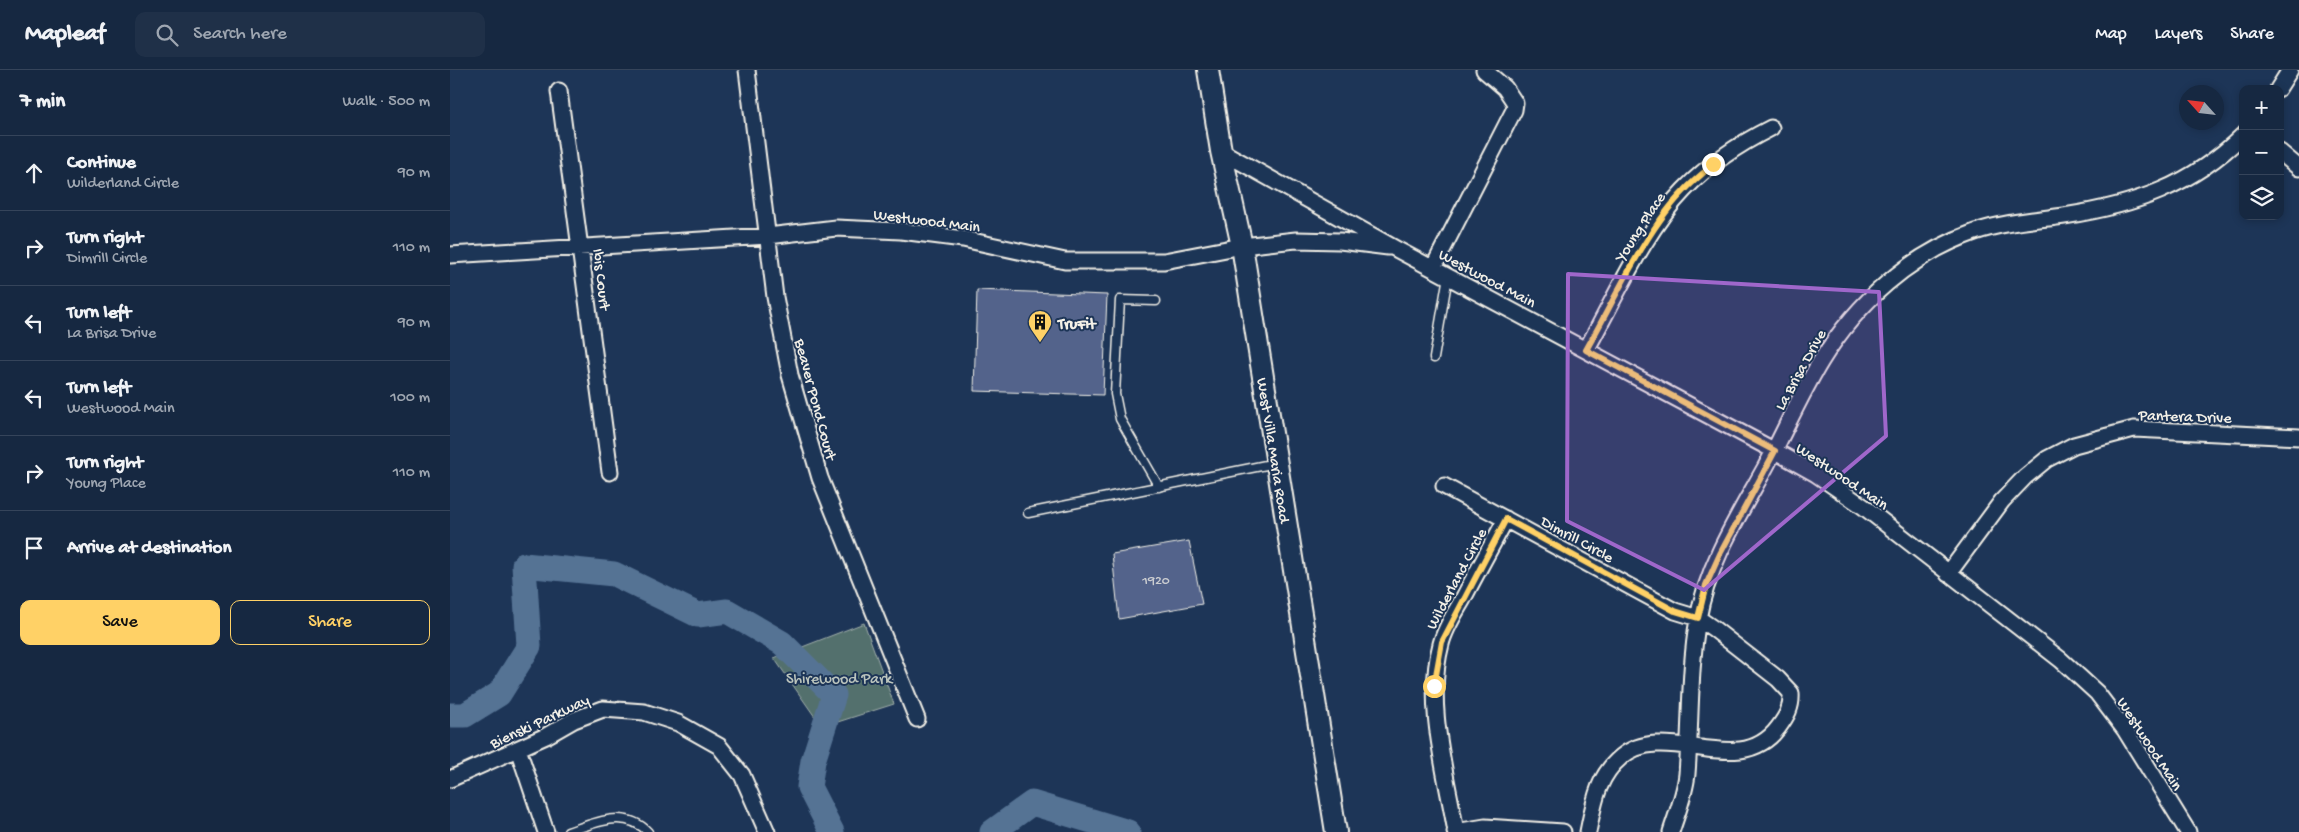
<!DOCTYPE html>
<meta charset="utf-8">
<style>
:root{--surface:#162841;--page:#1f3048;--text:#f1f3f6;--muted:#9ea6b1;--line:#35445a;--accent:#ffd166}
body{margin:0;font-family:"Gochi Hand",sans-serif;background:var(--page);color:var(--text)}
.controls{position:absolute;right:15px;top:15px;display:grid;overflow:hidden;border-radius:10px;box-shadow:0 2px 8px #0003}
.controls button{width:45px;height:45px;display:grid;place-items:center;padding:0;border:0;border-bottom:1px solid var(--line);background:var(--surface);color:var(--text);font:25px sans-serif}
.compass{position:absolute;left:1729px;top:15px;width:45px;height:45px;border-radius:50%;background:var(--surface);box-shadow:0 2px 8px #0003;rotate:297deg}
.stop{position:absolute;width:15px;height:15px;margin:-11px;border:4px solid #ffd166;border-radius:50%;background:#fff}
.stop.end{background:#ffd166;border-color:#fff;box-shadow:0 1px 5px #0008}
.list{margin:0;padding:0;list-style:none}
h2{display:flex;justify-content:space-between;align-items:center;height:65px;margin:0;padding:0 20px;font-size:21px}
h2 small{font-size:16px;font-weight:400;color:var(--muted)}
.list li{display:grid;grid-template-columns:32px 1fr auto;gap:15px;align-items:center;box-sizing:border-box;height:75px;padding:0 20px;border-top:1px solid var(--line)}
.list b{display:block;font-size:19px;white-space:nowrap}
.list p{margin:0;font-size:16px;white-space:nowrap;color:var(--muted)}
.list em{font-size:16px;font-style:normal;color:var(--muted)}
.actions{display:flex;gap:10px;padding:15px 20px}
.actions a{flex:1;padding:11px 0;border:1px solid var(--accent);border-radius:10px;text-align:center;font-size:18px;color:var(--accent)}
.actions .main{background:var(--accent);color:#111}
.icon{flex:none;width:28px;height:28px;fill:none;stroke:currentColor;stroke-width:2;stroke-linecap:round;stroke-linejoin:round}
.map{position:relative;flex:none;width:1849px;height:762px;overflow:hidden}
header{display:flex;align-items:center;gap:30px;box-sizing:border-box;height:70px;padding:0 25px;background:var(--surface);border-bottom:1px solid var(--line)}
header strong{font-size:24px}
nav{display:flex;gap:28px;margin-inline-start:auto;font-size:18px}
.search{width:350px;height:45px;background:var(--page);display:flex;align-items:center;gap:12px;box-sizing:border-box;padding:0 18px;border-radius:10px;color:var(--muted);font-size:19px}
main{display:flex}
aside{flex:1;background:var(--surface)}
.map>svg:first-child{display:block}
.green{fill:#526f6d;stroke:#a3b0aa}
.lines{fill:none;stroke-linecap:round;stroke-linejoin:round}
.river{stroke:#557394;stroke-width:25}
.building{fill:#52648b;stroke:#f4f1e8}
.lane-casing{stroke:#f4f1e8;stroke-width:11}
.street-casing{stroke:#f4f1e8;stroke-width:19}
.secondary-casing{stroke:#f4f1e8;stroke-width:24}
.lane{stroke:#1d3557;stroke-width:8}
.street{stroke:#1d3557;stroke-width:15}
.secondary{stroke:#1d3557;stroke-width:20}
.route{stroke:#ffd166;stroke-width:6}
.marked{fill:#9f67cb;fill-opacity:0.2;stroke:#9f67cb;stroke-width:4;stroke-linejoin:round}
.labels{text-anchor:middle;stroke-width:4;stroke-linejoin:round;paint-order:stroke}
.number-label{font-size:14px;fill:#ccced1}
.street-label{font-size:16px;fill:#f4f1e8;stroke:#1d3557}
.poi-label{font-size:16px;font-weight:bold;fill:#f4f1e8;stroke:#1d3557;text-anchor:start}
.park-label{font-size:16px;fill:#bbc4bd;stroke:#1d3557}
</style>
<header>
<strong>Mapleaf</strong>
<div class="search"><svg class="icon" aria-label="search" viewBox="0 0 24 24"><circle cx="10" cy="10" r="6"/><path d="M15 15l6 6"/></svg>Search here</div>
<nav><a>Map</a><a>Layers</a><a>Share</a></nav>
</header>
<main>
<aside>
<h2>7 min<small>Walk · 500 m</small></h2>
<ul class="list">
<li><svg class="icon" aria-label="ahead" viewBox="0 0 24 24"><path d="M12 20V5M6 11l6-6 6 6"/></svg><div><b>Continue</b><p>Wilderland Circle</p></div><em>90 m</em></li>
<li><svg class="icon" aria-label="right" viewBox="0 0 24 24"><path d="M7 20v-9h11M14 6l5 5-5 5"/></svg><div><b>Turn right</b><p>Dimrill Circle</p></div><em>110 m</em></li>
<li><svg class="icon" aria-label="left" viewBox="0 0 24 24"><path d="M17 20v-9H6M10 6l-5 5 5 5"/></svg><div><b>Turn left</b><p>La Brisa Drive</p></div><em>90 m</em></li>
<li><svg class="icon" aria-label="left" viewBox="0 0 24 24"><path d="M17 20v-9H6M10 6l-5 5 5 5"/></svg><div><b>Turn left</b><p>Westwood Main</p></div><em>100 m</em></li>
<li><svg class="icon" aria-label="right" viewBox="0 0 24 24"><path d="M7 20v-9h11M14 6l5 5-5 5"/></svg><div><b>Turn right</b><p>Young Place</p></div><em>110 m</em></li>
<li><svg class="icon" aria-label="arrive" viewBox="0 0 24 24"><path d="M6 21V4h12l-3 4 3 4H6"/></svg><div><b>Arrive at destination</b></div></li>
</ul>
<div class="actions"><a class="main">Save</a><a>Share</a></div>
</aside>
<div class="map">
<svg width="1849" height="762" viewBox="0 0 1849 762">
<rect width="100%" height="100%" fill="#1d3557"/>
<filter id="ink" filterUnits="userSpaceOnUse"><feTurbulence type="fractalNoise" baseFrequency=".02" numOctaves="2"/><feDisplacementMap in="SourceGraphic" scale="10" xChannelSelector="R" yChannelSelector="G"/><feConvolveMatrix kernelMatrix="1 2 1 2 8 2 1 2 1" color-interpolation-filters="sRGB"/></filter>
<g filter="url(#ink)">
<path class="green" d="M414 553 444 634 372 657 324 588Z"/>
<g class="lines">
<path class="river" d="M0 645H15L49 624 79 576 74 495 164 504 248 545 277 541 332 573 384 625 363 691 359 717 382 762
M542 762 582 733 678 762"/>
</g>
<path class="building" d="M527 220 657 225 653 325 524 321Z
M739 471 752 534 669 549 662 484Z"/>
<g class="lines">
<g class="lane-casing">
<path id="lane" d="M706 231 670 230 665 324 670 349 709 417
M984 288 998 206
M578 443 826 393
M118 762C144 753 175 738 198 762"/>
</g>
<g class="street-casing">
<path id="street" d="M297 0 325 227 340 305 370 408 467 649
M1828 19 1840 0
M109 21 160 402
M771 81 946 179 1325 381 1366 404 1414 437 1611 590 1647 623 1675 660 1738 762
M1830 82 1849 98
M0 185 318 166 386 158 451 161 513 169 615 191H714L792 176 846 170 890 171 938 177
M983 198 1064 40 1065 33 1055 18 1034 0
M1136 280C1165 229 1194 161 1234 120 1259 94 1289 74 1321 58
M994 416 1225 541 1248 548 1264 559 1328 609 1341 623C1342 637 1337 646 1328 658 1288 711 1216 649 1171 687 1147 707 1144 733 1138 762
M1498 504 1552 431 1575 407 1597 389 1624 375 1684 359 1849 367
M68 679 96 762
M0 709 96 666 124 650 153 639 194 642 228 653 269 676 292 705 317 762
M1005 762 1035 757 1113 762
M1006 762C996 702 975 634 991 574 995 558 1005 543 1013 529 1027 502 1042 475 1056 449
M1221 762C1227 743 1235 724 1237 704 1241 653 1239 600 1248 549 1257 495 1289 445 1315 398 1334 363 1350 325 1371 291 1407 233 1459 185 1525 162 1554 152 1585 150 1614 146 1685 135 1741 116 1793 65"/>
</g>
<g class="secondary-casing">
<path id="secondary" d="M758 0 771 81 792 176 886 762"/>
</g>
<use href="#lane" class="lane"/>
<use href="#street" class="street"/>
<use href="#secondary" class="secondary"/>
</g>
</g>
<g class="lines" filter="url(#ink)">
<path class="route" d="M984 616 992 572 1056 449 1225 541 1248 548 1256 515 1270 484 1325 381 1136 280C1164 231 1196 159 1235 120 1243 111 1254 103 1263 94"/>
</g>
<path class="marked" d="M1118 204 1429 222 1436 366 1254 520 1117 451Z"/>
<defs>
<g id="building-pin" transform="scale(1.25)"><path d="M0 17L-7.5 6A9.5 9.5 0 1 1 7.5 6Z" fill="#ffd166" stroke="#1d3557"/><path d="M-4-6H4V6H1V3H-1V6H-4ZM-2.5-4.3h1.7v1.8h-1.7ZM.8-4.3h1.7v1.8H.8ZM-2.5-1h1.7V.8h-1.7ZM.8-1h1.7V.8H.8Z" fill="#111"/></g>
</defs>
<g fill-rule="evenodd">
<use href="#building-pin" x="590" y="252"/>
</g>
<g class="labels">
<g class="number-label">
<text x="706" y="514">1920</text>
</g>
<g class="street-label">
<text transform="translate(477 149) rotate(7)" y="6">Westwood Main</text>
<text transform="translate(1189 156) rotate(-57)" y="6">Young Place</text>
<text transform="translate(1038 207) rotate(28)" y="6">Westwood Main</text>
<text transform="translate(153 209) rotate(83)" y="6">Ibis Court</text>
<text transform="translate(1349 299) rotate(-61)" y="6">La Brisa Drive</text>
<text transform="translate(367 329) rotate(75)" y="6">Beaver Pond Court</text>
<text transform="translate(1735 345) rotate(2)" y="6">Pantera Drive</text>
<text transform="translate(825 380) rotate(81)" y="6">West Villa Maria Road</text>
<text transform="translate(1393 405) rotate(34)" y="6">Westwood Main</text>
<text transform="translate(1128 468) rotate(29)" y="6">Dimrill Circle</text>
<text transform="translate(1005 508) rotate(-62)" y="6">Wilderland Circle</text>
<text transform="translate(89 650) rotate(-25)" y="6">Bienski Parkway</text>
<text transform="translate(1701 673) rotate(57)" y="6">Westwood Main</text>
</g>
<g class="poi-label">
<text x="608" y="258">TruFit</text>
</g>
<g class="park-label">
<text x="389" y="613">Shirewood Park</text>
</g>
</g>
</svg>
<div class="controls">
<button>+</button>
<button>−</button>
<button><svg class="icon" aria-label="layers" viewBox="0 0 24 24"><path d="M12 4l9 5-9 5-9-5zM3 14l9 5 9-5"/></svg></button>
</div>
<svg class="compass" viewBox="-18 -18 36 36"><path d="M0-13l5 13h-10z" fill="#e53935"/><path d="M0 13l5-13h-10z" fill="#9ea6b1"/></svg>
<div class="stop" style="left:984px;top:616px"></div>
<div class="stop end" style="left:1263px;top:94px"></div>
</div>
</main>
